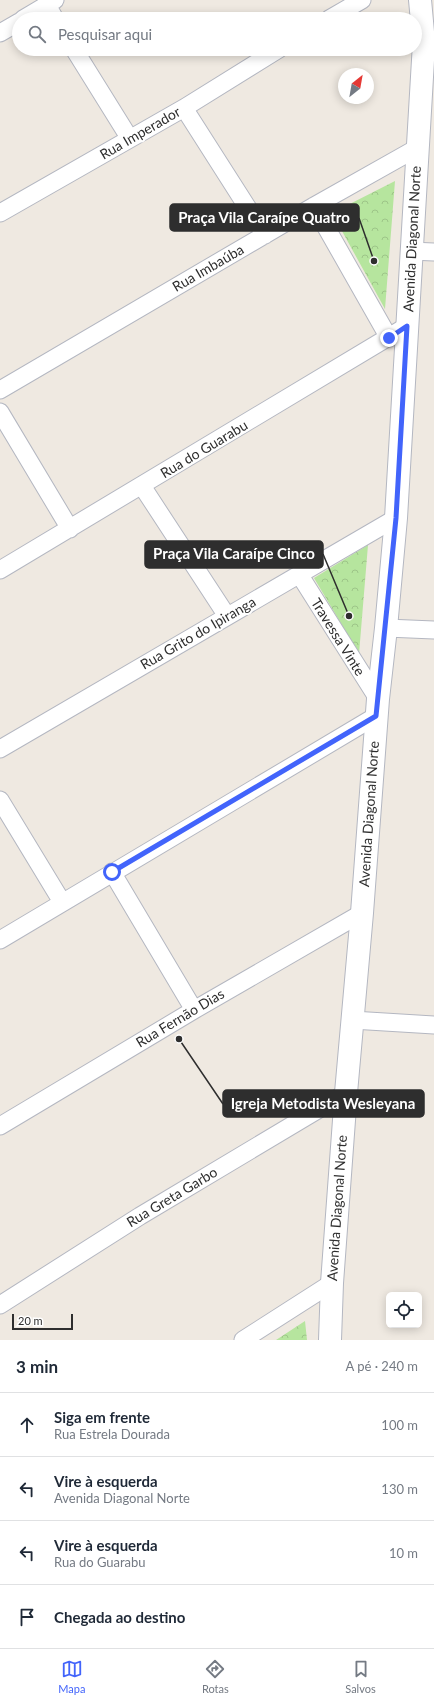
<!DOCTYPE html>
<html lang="pt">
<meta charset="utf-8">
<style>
:root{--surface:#fff;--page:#f2f2f3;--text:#1f2937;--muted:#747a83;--line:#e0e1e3;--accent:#4264fb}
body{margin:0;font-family:Lato,sans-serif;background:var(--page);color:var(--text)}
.controls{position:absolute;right:12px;bottom:12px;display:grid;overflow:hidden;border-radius:6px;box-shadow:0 2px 10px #0003}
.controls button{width:36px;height:36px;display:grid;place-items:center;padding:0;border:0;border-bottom:1px solid var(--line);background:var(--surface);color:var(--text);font:20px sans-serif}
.compass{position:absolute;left:338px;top:68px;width:36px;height:36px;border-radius:50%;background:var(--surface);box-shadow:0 2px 10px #0003;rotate:31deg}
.scale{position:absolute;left:12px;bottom:10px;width:61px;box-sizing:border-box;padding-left:4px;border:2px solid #2e2e2e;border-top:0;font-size:11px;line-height:14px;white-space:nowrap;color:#2e2e2e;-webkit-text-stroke:3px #fff;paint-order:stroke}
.stop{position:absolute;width:12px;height:12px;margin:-9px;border:3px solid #4264fb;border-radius:50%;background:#fff}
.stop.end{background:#4264fb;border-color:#fff;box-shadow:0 1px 4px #0008}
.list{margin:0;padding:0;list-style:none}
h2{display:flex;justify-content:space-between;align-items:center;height:52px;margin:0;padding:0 16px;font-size:17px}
h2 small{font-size:13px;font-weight:400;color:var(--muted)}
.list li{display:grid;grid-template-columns:26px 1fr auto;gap:12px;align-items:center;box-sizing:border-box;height:64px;padding:0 16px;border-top:1px solid var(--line)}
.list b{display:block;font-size:15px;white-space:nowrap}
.list p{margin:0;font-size:13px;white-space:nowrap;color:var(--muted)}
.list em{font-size:13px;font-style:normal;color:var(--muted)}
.icon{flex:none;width:22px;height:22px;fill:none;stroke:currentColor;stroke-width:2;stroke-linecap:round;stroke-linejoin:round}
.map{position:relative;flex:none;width:434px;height:1340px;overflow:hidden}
.search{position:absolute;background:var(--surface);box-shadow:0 2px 10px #0003;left:12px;right:12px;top:12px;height:44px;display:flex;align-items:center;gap:10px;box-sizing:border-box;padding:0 14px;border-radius:22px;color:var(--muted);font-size:15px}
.sheet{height:308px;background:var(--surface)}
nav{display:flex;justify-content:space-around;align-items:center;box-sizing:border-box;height:56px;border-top:1px solid var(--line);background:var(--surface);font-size:11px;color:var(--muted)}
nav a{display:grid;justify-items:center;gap:2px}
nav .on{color:var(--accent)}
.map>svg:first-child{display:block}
.forest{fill:url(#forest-crowns)}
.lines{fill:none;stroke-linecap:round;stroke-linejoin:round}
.street-casing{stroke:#b4b7c1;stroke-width:19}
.secondary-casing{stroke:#b4b7c1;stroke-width:24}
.street{stroke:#fff;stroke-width:17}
.secondary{stroke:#fff;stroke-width:22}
.route{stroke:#4264fb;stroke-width:5}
.labels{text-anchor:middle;stroke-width:4;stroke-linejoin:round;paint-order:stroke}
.street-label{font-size:14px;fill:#2e2e2e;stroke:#fff}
.leader{fill:none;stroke:#2e2e2e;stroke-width:1.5}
.callout-dot{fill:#2e2e2e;stroke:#fff;stroke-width:1.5}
.callout{fill:#2e2e2e;stroke:#2e2e2e;stroke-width:1.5}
.callout-label{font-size:15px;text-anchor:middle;font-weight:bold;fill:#fff}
</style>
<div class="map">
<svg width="434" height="1340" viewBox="0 0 434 1340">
<defs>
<pattern id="forest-crowns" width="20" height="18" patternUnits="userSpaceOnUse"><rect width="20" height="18" fill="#b6e59e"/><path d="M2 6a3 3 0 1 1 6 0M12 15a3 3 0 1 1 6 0" fill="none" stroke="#9dc588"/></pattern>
</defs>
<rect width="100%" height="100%" fill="#efe9e1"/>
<path class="forest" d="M395 181 385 309 332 213Z
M368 545 359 654 314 578Z
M305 1321 307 1340H276Z"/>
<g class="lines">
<g class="street-casing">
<path id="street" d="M47 5 55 19
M23 19 55 0
M329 19 362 0
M0 33 19 22
M74 49 130 139
M184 108 265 235
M314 206 389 338
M0 213 184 108 279 49
M410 251 434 252
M0 390 314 206 417 148
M0 412 70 529
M142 486 227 616
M0 570 407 326
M299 574 378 699
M386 628 434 630
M0 749 396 518
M0 800 62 902
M112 872 194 1010
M0 940 376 716
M352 1020 434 1025
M0 1126 194 1010 362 913
M0 1305 140 1216 346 1093
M243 1340 332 1283"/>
</g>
<g class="secondary-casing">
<path id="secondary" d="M330 1340 332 1283 346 1093 362 913 378 699 386 628 396 518 424 43 420 0"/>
</g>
<use href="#street" class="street"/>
<use href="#secondary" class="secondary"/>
</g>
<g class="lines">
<path class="route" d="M112 872 376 716 396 518 407 326 389 338"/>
</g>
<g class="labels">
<g class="street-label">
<text transform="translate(140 133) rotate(-30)" y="5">Rua Imperador</text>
<text transform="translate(412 239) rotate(-87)" y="5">Avenida Diagonal Norte</text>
<text transform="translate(208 268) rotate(-30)" y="5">Rua Imbaúba</text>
<text transform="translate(204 449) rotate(-31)" y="5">Rua do Guarabu</text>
<text transform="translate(198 633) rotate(-30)" y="5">Rua Grito do Ipiranga</text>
<text transform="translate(338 637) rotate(58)" y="5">Travessa Vinte</text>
<text transform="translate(369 814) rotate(-86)" y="5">Avenida Diagonal Norte</text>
<text transform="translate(180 1018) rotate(-31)" y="5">Rua Fernão Dias</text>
<text transform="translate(172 1197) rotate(-31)" y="5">Rua Greta Garbo</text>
<text transform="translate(337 1208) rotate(-86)" y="5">Avenida Diagonal Norte</text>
</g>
</g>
<path class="leader" d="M374 261L359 218M349 616L323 554M179 1039L223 1104"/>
<g class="callout-dot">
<circle cx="374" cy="261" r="4"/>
<circle cx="349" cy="616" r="4"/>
<circle cx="179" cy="1039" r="4"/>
</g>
<g class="callout">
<rect x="170" y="204" width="189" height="27" rx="4"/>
<rect x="145" y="541" width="178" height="27" rx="4"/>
<rect x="223" y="1090" width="201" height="27" rx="4"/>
</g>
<g class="callout-label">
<text x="264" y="223">Praça Vila Caraípe Quatro</text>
<text x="234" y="559">Praça Vila Caraípe Cinco</text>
<text x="323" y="1109">Igreja Metodista Wesleyana</text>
</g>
</svg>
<div class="controls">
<button><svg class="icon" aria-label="locate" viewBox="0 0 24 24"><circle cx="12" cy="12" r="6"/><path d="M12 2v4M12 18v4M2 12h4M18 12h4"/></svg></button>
</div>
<svg class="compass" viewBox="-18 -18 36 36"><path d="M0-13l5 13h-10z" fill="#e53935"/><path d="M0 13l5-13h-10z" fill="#747a83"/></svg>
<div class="scale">20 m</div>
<div class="stop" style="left:112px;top:872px"></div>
<div class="stop end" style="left:389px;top:338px"></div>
<div class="search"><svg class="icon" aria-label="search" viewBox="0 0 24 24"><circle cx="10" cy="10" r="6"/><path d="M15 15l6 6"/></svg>Pesquisar aqui</div>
</div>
<section class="sheet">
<h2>3 min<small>A pé · 240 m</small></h2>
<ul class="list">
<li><svg class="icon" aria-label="ahead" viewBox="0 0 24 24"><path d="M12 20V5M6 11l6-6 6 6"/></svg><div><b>Siga em frente</b><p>Rua Estrela Dourada</p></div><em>100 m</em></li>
<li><svg class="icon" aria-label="left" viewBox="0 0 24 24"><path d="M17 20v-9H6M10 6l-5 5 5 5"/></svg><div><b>Vire à esquerda</b><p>Avenida Diagonal Norte</p></div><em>130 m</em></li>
<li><svg class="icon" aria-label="left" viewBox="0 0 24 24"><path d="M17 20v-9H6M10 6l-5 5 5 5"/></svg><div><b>Vire à esquerda</b><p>Rua do Guarabu</p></div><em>10 m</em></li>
<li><svg class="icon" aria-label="arrive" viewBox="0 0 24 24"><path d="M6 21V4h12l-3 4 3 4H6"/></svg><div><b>Chegada ao destino</b></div></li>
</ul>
</section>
<nav>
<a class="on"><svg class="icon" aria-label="map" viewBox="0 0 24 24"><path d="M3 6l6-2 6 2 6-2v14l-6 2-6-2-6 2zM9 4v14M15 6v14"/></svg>Mapa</a>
<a><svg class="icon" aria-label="directions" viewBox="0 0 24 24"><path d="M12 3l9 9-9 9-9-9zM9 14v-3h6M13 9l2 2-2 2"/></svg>Rotas</a>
<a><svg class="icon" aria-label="saved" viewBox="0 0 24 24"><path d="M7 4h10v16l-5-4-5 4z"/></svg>Salvos</a>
</nav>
